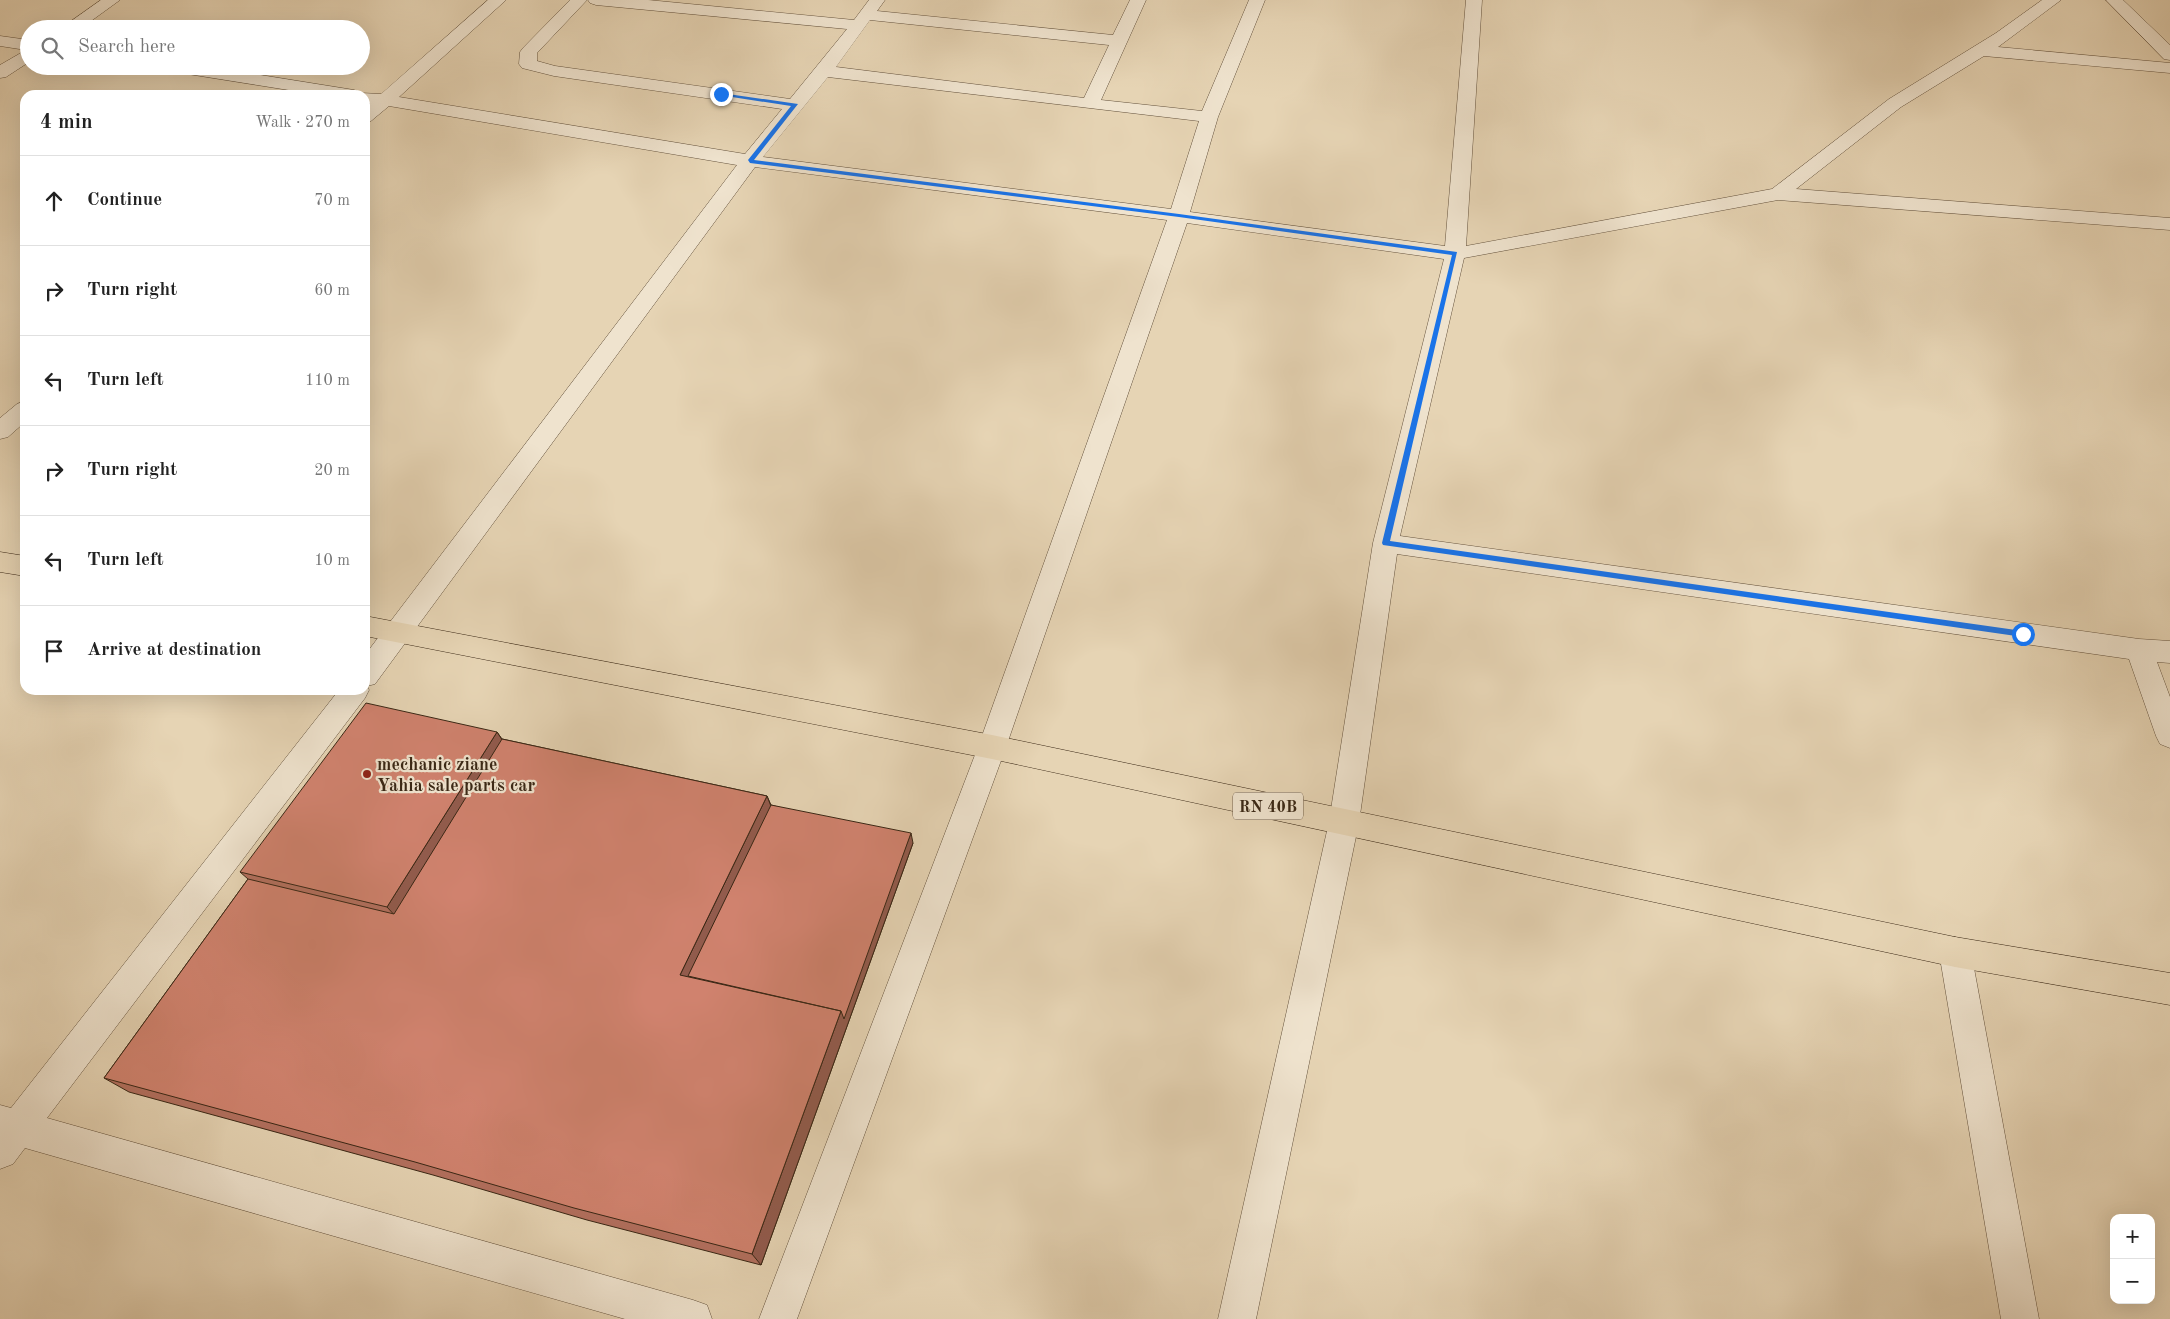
<!DOCTYPE html>
<meta charset="utf-8">
<style>
:root{--surface:#fff;--page:#f2f2f2;--text:#222;--muted:#767676;--line:#e0e0e0}
body{margin:0;font-family:"Old Standard TT",serif;background:var(--page);color:var(--text)}
.controls{position:absolute;right:15px;bottom:15px;display:grid;overflow:hidden;border-radius:10px;box-shadow:0 5px 20px #0002}
.controls button{width:45px;height:45px;display:grid;place-items:center;padding:0;border:0;border-bottom:1px solid var(--line);background:var(--surface);color:var(--text);font:25px sans-serif}
.stop{position:absolute;width:15px;height:15px;margin:-11px;border:4px solid #1a73e8;border-radius:50%;background:#fff}
.stop.end{background:#1a73e8;border-color:#fff;box-shadow:0 1px 5px #0008}
.list{margin:0;padding:0;list-style:none}
h2{display:flex;justify-content:space-between;align-items:center;height:65px;margin:0;padding:0 20px;font-size:21px}
h2 small{font-size:16px;font-weight:400;color:var(--muted)}
.list li{display:grid;grid-template-columns:32px 1fr auto;gap:15px;align-items:center;box-sizing:border-box;height:90px;padding:0 20px;border-top:1px solid var(--line)}
.list b{display:block;font-size:19px;white-space:nowrap}
.list em{font-size:16px;font-style:normal;color:var(--muted)}
.icon{flex:none;width:28px;height:28px;fill:none;stroke:currentColor;stroke-width:2;stroke-linecap:round;stroke-linejoin:round}
.map{position:relative;flex:none;width:2170px;height:1319px;overflow:hidden}
.search{position:absolute;background:var(--surface);box-shadow:0 5px 20px #0002;left:20px;top:20px;width:350px;height:55px;display:flex;align-items:center;gap:12px;box-sizing:border-box;padding:0 18px;border-radius:28px;color:var(--muted);font-size:19px}
.panel{position:absolute;background:var(--surface);box-shadow:0 5px 20px #0002;left:20px;top:90px;width:350px;height:605px;border-radius:15px}
.map>svg:first-child{display:block}
.lines{fill:none;stroke-linecap:round;stroke-linejoin:round}
.street-casing{stroke:#64523d;stroke-width:1}
.primary-casing{stroke:#392715;stroke-width:1}
.street{fill:#efe3ce;fill-rule:evenodd}
.primary{fill:#e6d4b4;fill-rule:evenodd}
.wall{fill:#b3705f;stroke:#392715}
.shaded-wall{fill:#925b4d;stroke:#392715}
.building{fill:#d0826e;stroke:#392715}
.route{fill:#1a73e8}
.poi-dot{fill:#8f2418;stroke:#efe3ce;stroke-width:2}
.labels{text-anchor:middle;stroke-width:4.5;stroke-linejoin:round;paint-order:stroke}
.shield{fill:#efe3ce;stroke:#705f4c;stroke-width:1}
.shield-label{font-size:16px;font-weight:bold;fill:#392715}
.poi-label{font-size:18px;font-weight:bold;fill:#392715;stroke:#efe3ce;text-anchor:start}
</style>
<div class="map">
<svg width="2170" height="1319" viewBox="0 0 2170 1319">
<rect width="100%" height="100%" fill="#e6d4b4"/>
<filter id="stains"><feTurbulence type="fractalNoise" baseFrequency=".004" numOctaves="4"/><feColorMatrix values="0 0 0 0 .2 0 0 0 0 .09 0 0 0 0 .02 0 0 0 .5 -.17"/></filter>
<radialGradient id="worn" r=".72"><stop offset=".6" stop-color="#630" stop-opacity="0"/><stop offset="1" stop-color="#630" stop-opacity=".3"/></radialGradient>
<g class="lines">
<g class="street-casing">
<path id="street" d="M101 0H120L80 29H60Z
M488 0H506L399 97 745 154 782 109 554 76 522 68 519 64 520 52 523 48 570 0H587L537 53V61L555 66 790 99 847 29 596 5 590 3 588 0H648L854 20 869 0H885L877 11 1113 35 1130 0H1146L1101 100 1202 111 1249 0H1265L1218 117 1190 212 1445 246 1466 0H1482L1466 246 1772 189 1889 99 1996 33 2042 0H2061L1998 47 2170 63V73L1984 56 1901 107 1796 189 2170 218V230L1778 200 1464 258 1400 536 2139 639 2170 641V663L2157 662 2170 697V748L2160 744 2156 736 2129 659 1397 554 1359 822 1256 1319H1218L1329 822 1373 543 1444 259 1187 223 1006 747 797 1319H759L978 747 1167 220 755 167 375 684 367 686 369 690 365 698 47 1118 693 1300 707 1305 712 1319H625L25 1148 13 1164 0 1169V1105L11 1108 339 690H365V655L737 165 389 106 371 121 365 122V108L370 103 365 102V95H320L169 71 163 70 160 66H204L354 90 361 93 381 94ZM870 20 1109 45 1084 98 836 67ZM828 77 1199 121 1171 209 763 157Z
M2106 0H2123L2170 45V60L2164 59Z
M0 36 29 40V62L6 77 0 78V65L26 50 0 46Z
M25 401V422L8 437 0 439V418L17 404Z
M1955 937 1966 941 1971 952 2039 1319H2001L1939 952 1944 941Z"/>
</g>
<g class="primary-casing">
<path id="primary" d="M0 552 25 556V576L0 572Z
M365 616 992 735 1955 937 2170 973V1005L1955 967 992 759 365 636Z"/>
</g>
<use href="#street" class="street"/>
<use href="#primary" class="primary"/>
</g>
<path class="wall" d="M497 732 502 739 767 796 771 805 913 843 761 1265 587 1220 433 1175 129 1092 104 1078 248 879 240 872Z"/>
<path class="shaded-wall" d="M497 732 514 758 409 931 387 907Z
M767 796 774 814 693 984 680 975Z
M911 833 913 843 761 1265 752 1254 841 1011Z"/>
<path class="building" d="M366 703 497 732 387 907 240 872Z
M502 739 767 796 680 975 841 1011 752 1254 574 1208 415 1162 104 1078 248 879 394 914Z
M771 805 911 833 844 1019 841 1011 688 976Z"/>
<path class="route" d="M721 93 798 104 754 160 1179 214 1457 252 1390 541 2023 631 2027 634 2023 637 1383 545 1382 543 1452 255 1179 217 750 163 748 160 791 106 719 95Z"/>
<circle class="poi-dot" cx="367" cy="774" r="5"/>
<g class="labels">
<rect class="shield" x="1233" y="792.5" width="70" height="27" rx="4"/>
<g class="shield-label">
<text x="1268" y="812">RN 40B</text>
</g>
<g class="poi-label">
<text x="377" y="770">mechanic ziane<tspan x="377" dy="21">Yahia sale parts car</tspan></text>
</g>
</g>
<rect width="100%" height="100%" filter="url(#stains)"/>
<rect width="100%" height="100%" fill="url(#worn)"/>
</svg>
<div class="controls">
<button>+</button>
<button>−</button>
</div>
<div class="stop" style="left:2023px;top:634px"></div>
<div class="stop end" style="left:721px;top:94px"></div>
<div class="search"><svg class="icon" aria-label="search" viewBox="0 0 24 24"><circle cx="10" cy="10" r="6"/><path d="M15 15l6 6"/></svg>Search here</div>
<section class="panel">
<h2>4 min<small>Walk · 270 m</small></h2>
<ul class="list">
<li><svg class="icon" aria-label="ahead" viewBox="0 0 24 24"><path d="M12 20V5M6 11l6-6 6 6"/></svg><div><b>Continue</b></div><em>70 m</em></li>
<li><svg class="icon" aria-label="right" viewBox="0 0 24 24"><path d="M7 20v-9h11M14 6l5 5-5 5"/></svg><div><b>Turn right</b></div><em>60 m</em></li>
<li><svg class="icon" aria-label="left" viewBox="0 0 24 24"><path d="M17 20v-9H6M10 6l-5 5 5 5"/></svg><div><b>Turn left</b></div><em>110 m</em></li>
<li><svg class="icon" aria-label="right" viewBox="0 0 24 24"><path d="M7 20v-9h11M14 6l5 5-5 5"/></svg><div><b>Turn right</b></div><em>20 m</em></li>
<li><svg class="icon" aria-label="left" viewBox="0 0 24 24"><path d="M17 20v-9H6M10 6l-5 5 5 5"/></svg><div><b>Turn left</b></div><em>10 m</em></li>
<li><svg class="icon" aria-label="arrive" viewBox="0 0 24 24"><path d="M6 21V4h12l-3 4 3 4H6"/></svg><div><b>Arrive at destination</b></div></li>
</ul>
</section>
</div>
